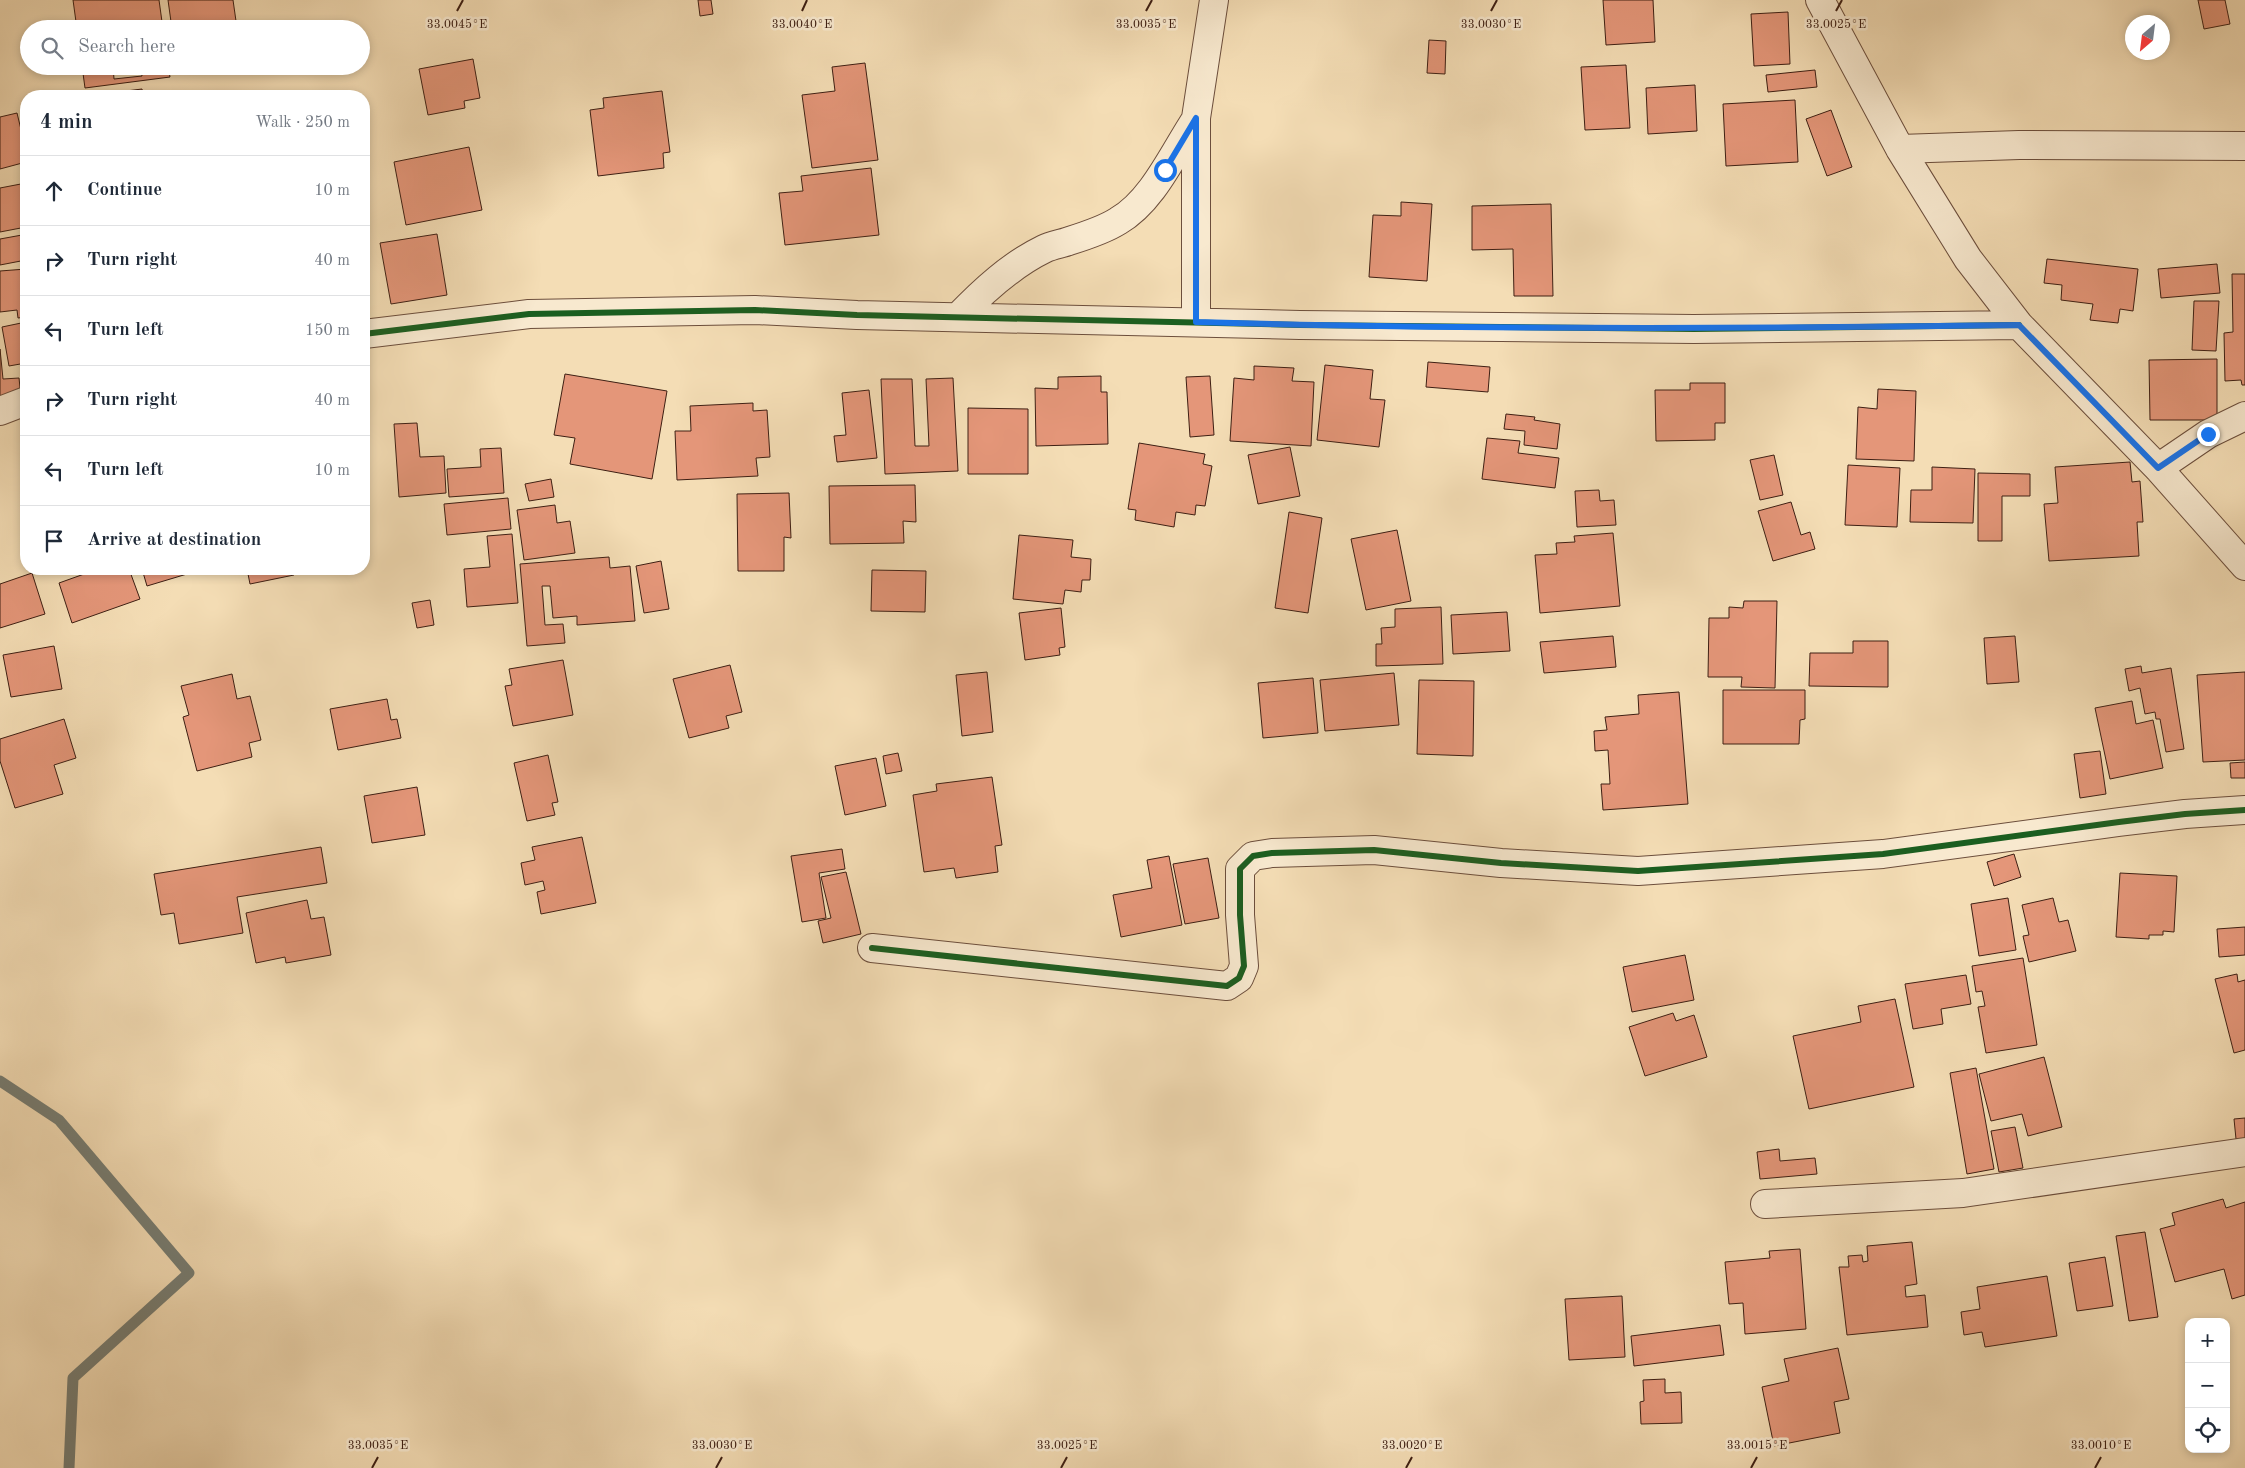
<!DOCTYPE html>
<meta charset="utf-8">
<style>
:root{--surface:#fff;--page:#f6f6f7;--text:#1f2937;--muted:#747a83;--line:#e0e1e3}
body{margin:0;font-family:"Old Standard TT",serif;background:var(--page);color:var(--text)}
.controls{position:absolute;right:15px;bottom:15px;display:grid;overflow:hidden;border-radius:10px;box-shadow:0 2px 8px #0003}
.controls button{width:45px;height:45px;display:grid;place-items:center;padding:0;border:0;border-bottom:1px solid var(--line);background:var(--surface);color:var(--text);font:25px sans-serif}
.compass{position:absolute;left:2125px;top:15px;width:45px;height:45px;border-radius:50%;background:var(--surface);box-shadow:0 2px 8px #0003;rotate:208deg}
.stop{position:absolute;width:15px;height:15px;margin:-11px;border:4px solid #1a73e8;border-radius:50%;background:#fff}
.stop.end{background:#1a73e8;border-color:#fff;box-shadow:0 1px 5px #0008}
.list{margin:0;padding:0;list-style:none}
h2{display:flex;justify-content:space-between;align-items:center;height:65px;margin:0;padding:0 20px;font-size:21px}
h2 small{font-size:16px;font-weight:400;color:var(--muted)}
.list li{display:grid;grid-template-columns:32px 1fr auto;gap:15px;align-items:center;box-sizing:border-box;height:70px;padding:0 20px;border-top:1px solid var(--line)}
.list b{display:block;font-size:19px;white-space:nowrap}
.list em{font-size:16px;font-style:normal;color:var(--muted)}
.icon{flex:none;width:28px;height:28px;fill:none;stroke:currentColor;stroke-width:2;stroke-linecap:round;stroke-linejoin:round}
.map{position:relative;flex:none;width:2245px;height:1468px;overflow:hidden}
.search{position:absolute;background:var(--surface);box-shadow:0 2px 8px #0003;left:20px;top:20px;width:350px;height:55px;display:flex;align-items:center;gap:12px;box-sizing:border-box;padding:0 18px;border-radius:28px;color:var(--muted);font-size:19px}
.panel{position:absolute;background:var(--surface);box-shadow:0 2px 8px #0003;left:20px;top:90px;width:350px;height:485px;border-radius:20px}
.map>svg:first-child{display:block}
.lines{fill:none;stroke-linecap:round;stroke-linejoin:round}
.stream{stroke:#767d73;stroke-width:11}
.building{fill:#e49679;stroke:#3e1f13}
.minor-casing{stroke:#6c4e3c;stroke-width:30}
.minor{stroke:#f8e9cf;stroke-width:28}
.cycleway-casing{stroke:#f8e9cf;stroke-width:9}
.cycleway{stroke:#1b5e20;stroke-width:6}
.route{stroke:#1a73e8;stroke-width:6}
.ticks{fill:none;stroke:#3e1f13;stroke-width:2}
.ticks-label{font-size:12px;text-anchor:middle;fill:#3e1f13;stroke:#f8e9cf;stroke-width:5;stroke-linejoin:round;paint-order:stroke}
</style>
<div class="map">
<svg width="2245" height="1468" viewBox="0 0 2245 1468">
<rect width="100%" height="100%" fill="#f4ddb5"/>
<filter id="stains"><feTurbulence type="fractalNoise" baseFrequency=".004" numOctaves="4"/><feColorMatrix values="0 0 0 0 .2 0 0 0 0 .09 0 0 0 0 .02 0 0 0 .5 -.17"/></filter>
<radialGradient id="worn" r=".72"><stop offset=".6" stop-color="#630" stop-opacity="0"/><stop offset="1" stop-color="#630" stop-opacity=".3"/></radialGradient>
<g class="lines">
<path class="stream" d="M0 1081 59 1120 189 1273 73 1378 69 1468"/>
</g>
<path class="building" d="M73 0H159L163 29H77Z
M168 0H233L236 21 214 24V29H172Z
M698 0H711L713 14 700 16Z
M1603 0H1653L1655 42 1606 45Z
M2198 0H2225L2230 24 2204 29Z
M1788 12 1790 64 1754 66 1751 14Z
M1429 40 1446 41 1445 74 1427 73Z
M473 59 480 98 464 101 465 108 428 115 419 69Z
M865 63 878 160 812 168 802 95 835 91 832 67Z
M1626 65 1630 128 1585 130 1581 67Z
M82 66H113L114 79 142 76 141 69 128 71 127 66H168L170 77 85 88Z
M1815 70 1817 87 1768 92 1766 75Z
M1695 85 1697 131 1648 134 1646 88Z
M142 89 143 96H86Z
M247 91V96H220V93Z
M662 91 670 152 663 153 664 168 598 176 590 110 604 108 603 98Z
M1795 100 1798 162 1726 166 1723 104Z
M1831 110 1852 167 1827 176 1806 119Z
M17 113 26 150V162L0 169V117Z
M469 147 482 210 406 225 394 162Z
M871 168 879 235 785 245 779 193 803 191 801 176Z
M26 183V227L0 232V188Z
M1401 202 1432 204 1427 281 1369 277 1373 215 1401 216Z
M1551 204 1553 296H1514L1513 249 1472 250V206Z
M437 234 447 295 391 304 380 243Z
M22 235 26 260 0 265V239Z
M2047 259 2138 269 2133 311 2120 309 2118 323 2090 320 2093 304 2061 300 2062 285 2044 283Z
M2217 264 2220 293 2161 298 2158 269Z
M26 269V317L18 318 17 310 0 312V271Z
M2232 274H2245V385H2242L2241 380 2225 381 2224 333 2233 332Z
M2194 301H2219L2216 351 2192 350Z
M26 322V363L9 366 2 327Z
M0 349 3 379 19 378 21 397 0 400Z
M2217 359V420H2150L2149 360Z
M1428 362 1490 367 1488 392 1426 387Z
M1325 365 1373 370 1370 399 1385 400 1379 447 1317 440Z
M1254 366 1294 368 1292 381 1314 382 1311 446 1230 441 1234 378 1254 380Z
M565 374 667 391 652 479 570 464 575 438 554 435Z
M1101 376V392H1107L1108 444 1036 446 1035 388 1058 389V377Z
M1210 376 1214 435 1190 437 1186 377Z
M953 378 958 471 885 474 881 379H912L915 446H929L926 379Z
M1690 383H1725V423H1715V440L1656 441 1655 390H1690Z
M1878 389 1916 391 1914 461 1856 459 1858 407 1877 409Z
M869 390 877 458 837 462 834 436 846 435 842 393Z
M753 403V411L767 410 770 457 756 458 758 476 677 480 675 431H691L690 406Z
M968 408 1028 409V474H968Z
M1506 414 1535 417 1534 420 1560 424 1557 449 1524 445 1525 431 1504 429Z
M417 423 420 457 444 456 446 493 399 497 394 424Z
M1487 438 1520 441 1518 453 1559 458 1555 488 1482 479Z
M1139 443 1205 454 1203 464 1212 466 1205 506 1196 505 1195 515 1176 512 1174 527 1135 520 1136 510 1128 509Z
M1290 447 1300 496 1258 504 1248 455Z
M501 448 504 493 449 497 447 469 481 467 480 449Z
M1774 455 1783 495 1760 500 1750 460Z
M2130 462 2132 482 2140 481 2143 522H2137L2139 556 2049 561 2044 504 2058 503 2055 467Z
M1848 465 1900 468 1897 527 1845 525Z
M1932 467 1975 469 1973 523 1910 522 1911 490H1932Z
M1978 473 2030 474V496H2002V541H1978Z
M551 479 554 497 529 501 525 484Z
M915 485 916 522 903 521 904 543 830 544 829 486Z
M1599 490 1600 501 1614 500 1616 525 1577 527 1575 491Z
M789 493 791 538 784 537V571H738L737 494Z
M508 498 511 529 447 535 444 504Z
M1791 502 1801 535 1810 532 1815 549 1773 561 1758 511Z
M555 505 557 523 570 521 575 553 524 560 517 510Z
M1289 512 1322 518 1308 613 1275 608Z
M1397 530 1411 601 1366 610 1351 539Z
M1613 533 1620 606 1540 613 1535 555 1557 554 1556 543 1575 542 1574 536Z
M512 534 518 603 467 607 464 569 490 567 487 536Z
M1019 535 1073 540 1071 557 1091 559 1090 580H1082L1081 592 1065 590 1063 604 1013 599Z
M609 557 610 568 630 566 635 621 577 625V616L553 618 550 586H542L545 625 563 624 565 643 527 646 520 564Z
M661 561 669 609 644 613 636 566Z
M85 569H129L140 599 72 623 59 583 87 573Z
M142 569H196L197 571 147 586Z
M247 569H292L294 575 250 584Z
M872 570 926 571 925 612 871 611Z
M32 573 45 614 0 628V584Z
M430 600 434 625 417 628 412 603Z
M1744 601H1777L1775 688 1741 687 1742 677H1708L1709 618H1729V607L1743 608Z
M1441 607 1443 664 1376 666V644H1382L1381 628 1395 627V609Z
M1061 608 1065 647 1059 648 1060 655 1025 660 1019 613Z
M1507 612 1510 651 1453 654 1451 615Z
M1613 636 1616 667 1544 673 1540 642Z
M2015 636 2019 682 1987 684 1984 638Z
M1853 641H1888V687L1809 686 1810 653H1853Z
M54 646 62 689 11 697 3 655Z
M563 660 573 715 513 726 505 686 512 685 509 669Z
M730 665 742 712 726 716 729 728 689 738 673 679Z
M2141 666 2142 673 2171 668 2184 749 2166 752 2160 719H2156L2155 712 2145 714 2140 688 2129 691 2125 669Z
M987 672 993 732 962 736 956 675Z
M2245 672V760L2203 762 2197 675Z
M1394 673 1399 725 1325 731 1320 680Z
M232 674 237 699 250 696 261 740 249 743 252 757 197 771 183 717 189 715 181 686Z
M1313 678 1318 733 1263 738 1258 683Z
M1419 680 1474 681 1473 756 1417 754Z
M1723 690H1805V719L1800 720 1799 744H1723Z
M1679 692 1688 804 1603 810 1601 784H1610L1608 750 1595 751 1594 731 1607 730 1605 717 1639 714 1638 695Z
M387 699 391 720 397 719 401 738 338 750 330 709Z
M2132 701 2136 724 2153 720 2163 768 2110 779 2095 708Z
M64 719 76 758 54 765 63 794 15 808 0 761V739Z
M2100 751 2106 794 2080 798 2074 754Z
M898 753 902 771 886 774 883 756Z
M548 755 558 802 552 803 555 815 527 821 514 763Z
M876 758 886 806 845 815 835 766Z
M2245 762V778H2231L2230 763Z
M992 777 1002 845 995 846 998 872 956 878 954 868 924 872 913 795 937 791 936 784Z
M417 787 425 835 372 843 364 796Z
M582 837 596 903 541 914 537 892 545 890 543 881 525 885 521 863 535 860 532 847Z
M321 847 327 883 237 897 243 933 179 944 174 913 161 915 154 874Z
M842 849 845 869 819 873 826 918 802 922 791 856Z
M2014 854 2021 877 1994 886 1987 862Z
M1169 856 1182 925 1121 937 1113 895 1152 888 1147 860Z
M1208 858 1219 918 1185 924 1173 864Z
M846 872 861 934 823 943 818 921 831 918 821 877Z
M2120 873 2177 876 2174 932 2163 931V935H2149V939L2116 937Z
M2008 898 2016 950 1979 956 1971 904Z
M2053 898 2059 922 2068 920 2076 951 2029 962 2023 936 2029 935 2022 905Z
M307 900 311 919 324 917 331 955 286 963 285 957 256 963 246 913Z
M2245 927V955L2219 957 2217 929Z
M1685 955 1694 1000 1632 1012 1623 967Z
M2023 958 2037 1045 1986 1053 1978 1007 1985 1006 1982 991 1976 992 1972 966Z
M2237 974 2238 982 2245 980V1050L2234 1053 2215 979Z
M1966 975 1971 1004 1941 1009 1943 1024 1913 1029 1905 984Z
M1895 999 1914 1087 1809 1109 1793 1036 1861 1022 1858 1006Z
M1673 1013 1676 1021 1694 1015 1707 1057 1645 1076 1629 1027Z
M2044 1057 2062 1127 2028 1136 2022 1114 1991 1121 1979 1074Z
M1976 1068 1994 1169 1967 1174 1950 1073Z
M2245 1118V1139H2236L2234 1119Z
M2015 1127 2023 1168 1999 1172 1991 1131Z
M1779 1149 1780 1161 1815 1158 1817 1174 1760 1179 1757 1152Z
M2223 1199 2226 1208 2245 1202V1295L2232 1299 2224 1269 2175 1282 2160 1229 2175 1225 2172 1213Z
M2145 1232 2158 1317 2129 1321 2116 1236Z
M1912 1242 1917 1284 1905 1286 1906 1297 1925 1295 1928 1327 1847 1335 1839 1267H1849L1848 1256 1862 1255 1863 1262 1868 1261 1867 1246Z
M1800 1249 1806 1329 1745 1334 1743 1303 1729 1304 1725 1262 1770 1258 1769 1251Z
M2105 1257 2113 1306 2077 1311 2069 1263Z
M2047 1276 2057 1336 1985 1347 1982 1332 1964 1335 1961 1312 1980 1309 1977 1287Z
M1622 1296 1625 1357 1569 1360 1565 1299Z
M1720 1325 1724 1355 1634 1366 1631 1336Z
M1838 1348 1849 1399 1834 1402 1840 1433 1774 1446 1762 1387 1789 1381 1784 1359Z
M1665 1379V1393L1681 1392 1682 1423 1641 1424 1640 1402 1644 1401 1643 1380Z"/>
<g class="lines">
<g class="minor-casing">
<path id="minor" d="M1820 0 1900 149 1968 259 2019 325 2158 468 2245 566
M1900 149 2019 145 2245 146
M958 317C983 291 1011 265 1044 249 1052 245 1061 244 1069 241 1085 236 1104 230 1118 221 1153 201 1174 152 1196 119
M1196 322V118L1214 0
M364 334 529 314 755 310 857 315 1300 325 1694 329 2019 325
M0 411 26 401
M2158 468 2208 434 2245 416
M872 948 1227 986 1239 978 1244 966 1240 915V869L1253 856 1272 853 1374 850 1501 863 1638 871 1883 854 2119 822 2185 814 2245 810
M1765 1204 1963 1193 2245 1152"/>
</g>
<use href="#minor" class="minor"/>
<g class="cycleway-casing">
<path id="cycleway" d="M364 334 529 314 755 310 857 315 1300 325 1694 329 2019 325
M872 948 1227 986 1239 978 1244 966 1240 915V869L1253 856 1272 853 1374 850 1501 863 1638 871 1883 854 2119 822 2185 814 2245 810"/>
</g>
<use href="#cycleway" class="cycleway"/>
</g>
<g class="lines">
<path class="route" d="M1165 170 1196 118V322C1470 330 1744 329 2019 325L2158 468 2208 434"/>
</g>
<path class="ticks" d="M457 11 463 0M802 11 807 0M1146 11 1152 0M1491 11 1497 0M1836 11 1842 0M372 1468 378 1457M716 1468 722 1457M1061 1468 1067 1457M1406 1468 1412 1457M1751 1468 1757 1457M2095 1468 2101 1457"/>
<g class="ticks-label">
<text x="457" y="28">33.0045°E</text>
<text x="802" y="28">33.0040°E</text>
<text x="1146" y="28">33.0035°E</text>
<text x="1491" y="28">33.0030°E</text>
<text x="1836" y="28">33.0025°E</text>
<text x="378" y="1449">33.0035°E</text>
<text x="722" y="1449">33.0030°E</text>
<text x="1067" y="1449">33.0025°E</text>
<text x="1412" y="1449">33.0020°E</text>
<text x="1757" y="1449">33.0015°E</text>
<text x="2101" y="1449">33.0010°E</text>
</g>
<rect width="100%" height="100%" filter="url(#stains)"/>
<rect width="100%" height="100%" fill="url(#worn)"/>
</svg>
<div class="controls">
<button>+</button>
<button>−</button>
<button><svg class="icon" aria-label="locate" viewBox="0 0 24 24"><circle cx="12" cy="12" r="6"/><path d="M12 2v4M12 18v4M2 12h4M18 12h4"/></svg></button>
</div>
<svg class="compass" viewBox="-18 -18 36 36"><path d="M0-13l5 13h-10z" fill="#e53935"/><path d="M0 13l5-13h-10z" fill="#747a83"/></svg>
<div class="stop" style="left:1165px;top:170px"></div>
<div class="stop end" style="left:2208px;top:434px"></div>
<div class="search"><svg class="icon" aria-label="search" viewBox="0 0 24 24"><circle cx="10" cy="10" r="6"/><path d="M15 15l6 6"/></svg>Search here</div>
<section class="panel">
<h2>4 min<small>Walk · 250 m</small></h2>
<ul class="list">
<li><svg class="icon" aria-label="ahead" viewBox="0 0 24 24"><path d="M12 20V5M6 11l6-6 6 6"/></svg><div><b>Continue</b></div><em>10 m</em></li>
<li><svg class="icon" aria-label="right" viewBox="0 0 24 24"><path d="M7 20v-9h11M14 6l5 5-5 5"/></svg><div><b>Turn right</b></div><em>40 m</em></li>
<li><svg class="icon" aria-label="left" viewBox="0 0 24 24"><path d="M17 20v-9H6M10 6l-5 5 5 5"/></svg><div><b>Turn left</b></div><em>150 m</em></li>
<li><svg class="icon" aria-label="right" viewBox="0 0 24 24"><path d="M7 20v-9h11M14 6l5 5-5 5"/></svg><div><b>Turn right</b></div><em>40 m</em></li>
<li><svg class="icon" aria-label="left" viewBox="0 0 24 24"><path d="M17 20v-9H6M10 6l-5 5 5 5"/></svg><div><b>Turn left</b></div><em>10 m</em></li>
<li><svg class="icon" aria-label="arrive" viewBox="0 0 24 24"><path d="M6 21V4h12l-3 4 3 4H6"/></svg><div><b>Arrive at destination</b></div></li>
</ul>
</section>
</div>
